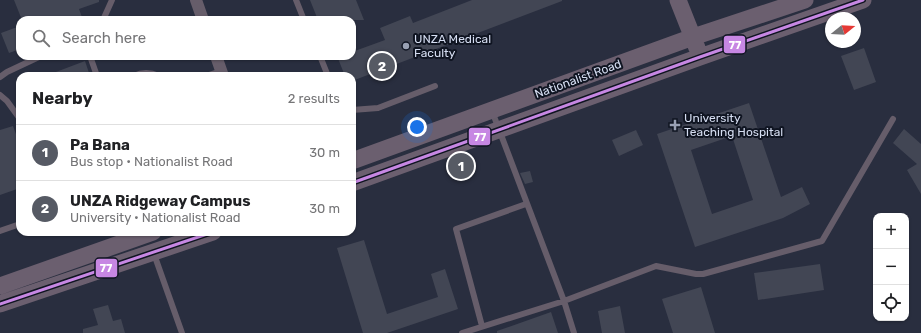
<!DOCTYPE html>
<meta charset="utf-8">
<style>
:root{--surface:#fff;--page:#f6f6f6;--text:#202124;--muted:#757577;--line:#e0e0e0;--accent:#565a64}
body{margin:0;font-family:Rubik,sans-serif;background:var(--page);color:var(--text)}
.controls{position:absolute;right:12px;bottom:12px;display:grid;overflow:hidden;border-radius:8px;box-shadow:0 1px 3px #0004}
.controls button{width:36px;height:36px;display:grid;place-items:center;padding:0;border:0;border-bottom:1px solid var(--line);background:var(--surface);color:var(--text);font:20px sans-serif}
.compass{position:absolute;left:825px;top:12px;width:36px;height:36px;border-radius:50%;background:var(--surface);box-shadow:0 1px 3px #0004;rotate:72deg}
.you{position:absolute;left:417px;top:127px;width:14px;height:14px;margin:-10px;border:3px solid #fff;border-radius:50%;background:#1a73e8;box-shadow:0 0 0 6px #1a73e833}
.badge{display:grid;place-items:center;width:26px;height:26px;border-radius:50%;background:var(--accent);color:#fff;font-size:13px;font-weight:700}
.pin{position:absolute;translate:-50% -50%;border:2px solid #fff;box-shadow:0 1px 4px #0006}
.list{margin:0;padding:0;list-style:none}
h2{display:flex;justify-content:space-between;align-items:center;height:52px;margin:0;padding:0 16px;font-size:17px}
h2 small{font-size:13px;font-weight:400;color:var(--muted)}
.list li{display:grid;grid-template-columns:26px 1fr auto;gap:12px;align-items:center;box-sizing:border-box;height:56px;padding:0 16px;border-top:1px solid var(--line)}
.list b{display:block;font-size:15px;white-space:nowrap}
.list p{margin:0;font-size:13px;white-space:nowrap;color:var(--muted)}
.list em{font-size:13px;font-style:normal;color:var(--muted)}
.icon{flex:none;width:22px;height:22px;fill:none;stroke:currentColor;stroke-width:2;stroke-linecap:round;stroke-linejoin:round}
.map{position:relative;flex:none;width:921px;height:333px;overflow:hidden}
.search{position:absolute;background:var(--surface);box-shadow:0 1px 3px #0004;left:16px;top:16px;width:340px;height:44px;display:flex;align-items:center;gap:10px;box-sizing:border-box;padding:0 14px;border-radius:12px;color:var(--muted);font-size:15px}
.panel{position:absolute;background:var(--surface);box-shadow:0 1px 3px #0004;left:16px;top:72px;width:340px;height:164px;border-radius:12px}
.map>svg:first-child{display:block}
.building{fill:#424654;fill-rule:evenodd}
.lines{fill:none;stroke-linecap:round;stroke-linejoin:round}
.lane{stroke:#665d6a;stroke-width:6}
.street{stroke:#665d6a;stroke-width:12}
.secondary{stroke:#6b5f6f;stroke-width:17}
.bus-1-casing{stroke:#0f1421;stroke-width:6}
.bus-1{stroke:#c787e3;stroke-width:3}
.poi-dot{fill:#99a0b3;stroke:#0f1421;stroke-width:1.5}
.labels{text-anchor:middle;stroke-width:4;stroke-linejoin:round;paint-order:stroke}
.poi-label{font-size:12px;fill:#d6def2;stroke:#0f1421;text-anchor:start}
.street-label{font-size:12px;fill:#d6def2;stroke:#0f1421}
.line-badge{stroke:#0f1421;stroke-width:1.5}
.badge-label{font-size:11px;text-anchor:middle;font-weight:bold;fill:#fff}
</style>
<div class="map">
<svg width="921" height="333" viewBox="0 0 921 333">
<rect width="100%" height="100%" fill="#292e3f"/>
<path class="building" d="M14 0H99V2L79 9 83 20H22Z
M310 0H356L364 20H318Z
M472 0H562V1L352 81V76H345L337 56H352V52L385 40 380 28 410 16 413 23Z
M20 26V49L9 53 1 33Z
M864 48 876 82 854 90 841 56Z
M85 61 90 76H48V75Z
M749 103 781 197 802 187 810 204 783 218 695 247 657 134ZM732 136 753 200 712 214 691 150Z
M13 126 20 145V188L0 195V130Z
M904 129 921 144V194L907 170 917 164 893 143Z
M636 130 643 145 619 156 612 140Z
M530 171 533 182 525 184 520 173Z
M364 240 387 314 438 297 431 274 445 269 458 309 387 333H363L337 248Z
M820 264 824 290 758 300 754 273Z
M701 287 715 333H673L662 299Z
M108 305 113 321 121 319 125 333H83V329L98 325 93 309Z
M620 306 625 333H602L598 311Z
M551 312 558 333H497V331Z"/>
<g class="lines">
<path class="lane" d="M296 0 304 20
M103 20 112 0
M90 56 97 76
M320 56 328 76
M134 76C142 72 150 72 159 76
M206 76 221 71
M0 77 7 72 41 56
M0 95 7 101 20 119
M352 110 378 108 435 86
M492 111 564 301 574 333
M0 231 20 224
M154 254 182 333
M482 326 456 229 526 204
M462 333 564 301 656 266 696 274H703L822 241 893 119"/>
<path class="street" d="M196 0 203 20
M216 56 223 76"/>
<path class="secondary" d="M678 0 697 48
M352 161 693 37 805 0
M352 183 700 57 863 0
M0 286 153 232
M0 304 213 232"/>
<g class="bus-1-casing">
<path id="bus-1" d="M352 183 700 57 863 0
M0 304 213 232"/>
</g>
<use href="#bus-1" class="bus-1"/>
</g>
<g class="poi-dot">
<circle cx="406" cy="46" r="4"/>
<path d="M673 119h4v4h4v4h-4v4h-4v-4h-4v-4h4z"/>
</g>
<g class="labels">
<g class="poi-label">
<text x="414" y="43">UNZA Medical<tspan x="414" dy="14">Faculty</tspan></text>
<text x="684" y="122">University<tspan x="684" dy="14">Teaching Hospital</tspan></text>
</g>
<g class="street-label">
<text transform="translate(578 79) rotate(-20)" y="4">Nationalist Road</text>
</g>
</g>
<g class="line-badge">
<rect x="723" y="35" width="23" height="19" rx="4" fill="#c787e3"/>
<rect x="468" y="127" width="23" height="19" rx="4" fill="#c787e3"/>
<rect x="95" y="258" width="23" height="20" rx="4" fill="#c787e3"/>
</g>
<g class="badge-label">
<text x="735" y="49">77</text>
<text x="480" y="141">77</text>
<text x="106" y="272">77</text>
</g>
</svg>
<div class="controls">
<button>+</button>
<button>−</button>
<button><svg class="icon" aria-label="locate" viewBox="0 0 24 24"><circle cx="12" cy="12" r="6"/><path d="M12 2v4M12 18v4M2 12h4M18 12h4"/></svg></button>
</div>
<svg class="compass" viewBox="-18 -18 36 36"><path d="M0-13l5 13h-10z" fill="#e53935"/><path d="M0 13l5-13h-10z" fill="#757577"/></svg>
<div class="you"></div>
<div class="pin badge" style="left:461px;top:166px">1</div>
<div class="pin badge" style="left:382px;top:66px">2</div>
<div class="search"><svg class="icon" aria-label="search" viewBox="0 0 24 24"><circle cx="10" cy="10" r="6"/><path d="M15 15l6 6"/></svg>Search here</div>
<section class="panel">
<h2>Nearby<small>2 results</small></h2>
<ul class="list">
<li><span class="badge">1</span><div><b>Pa Bana</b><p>Bus stop · Nationalist Road</p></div><em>30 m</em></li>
<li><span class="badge">2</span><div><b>UNZA Ridgeway Campus</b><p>University · Nationalist Road</p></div><em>30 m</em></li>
</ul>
</section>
</div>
